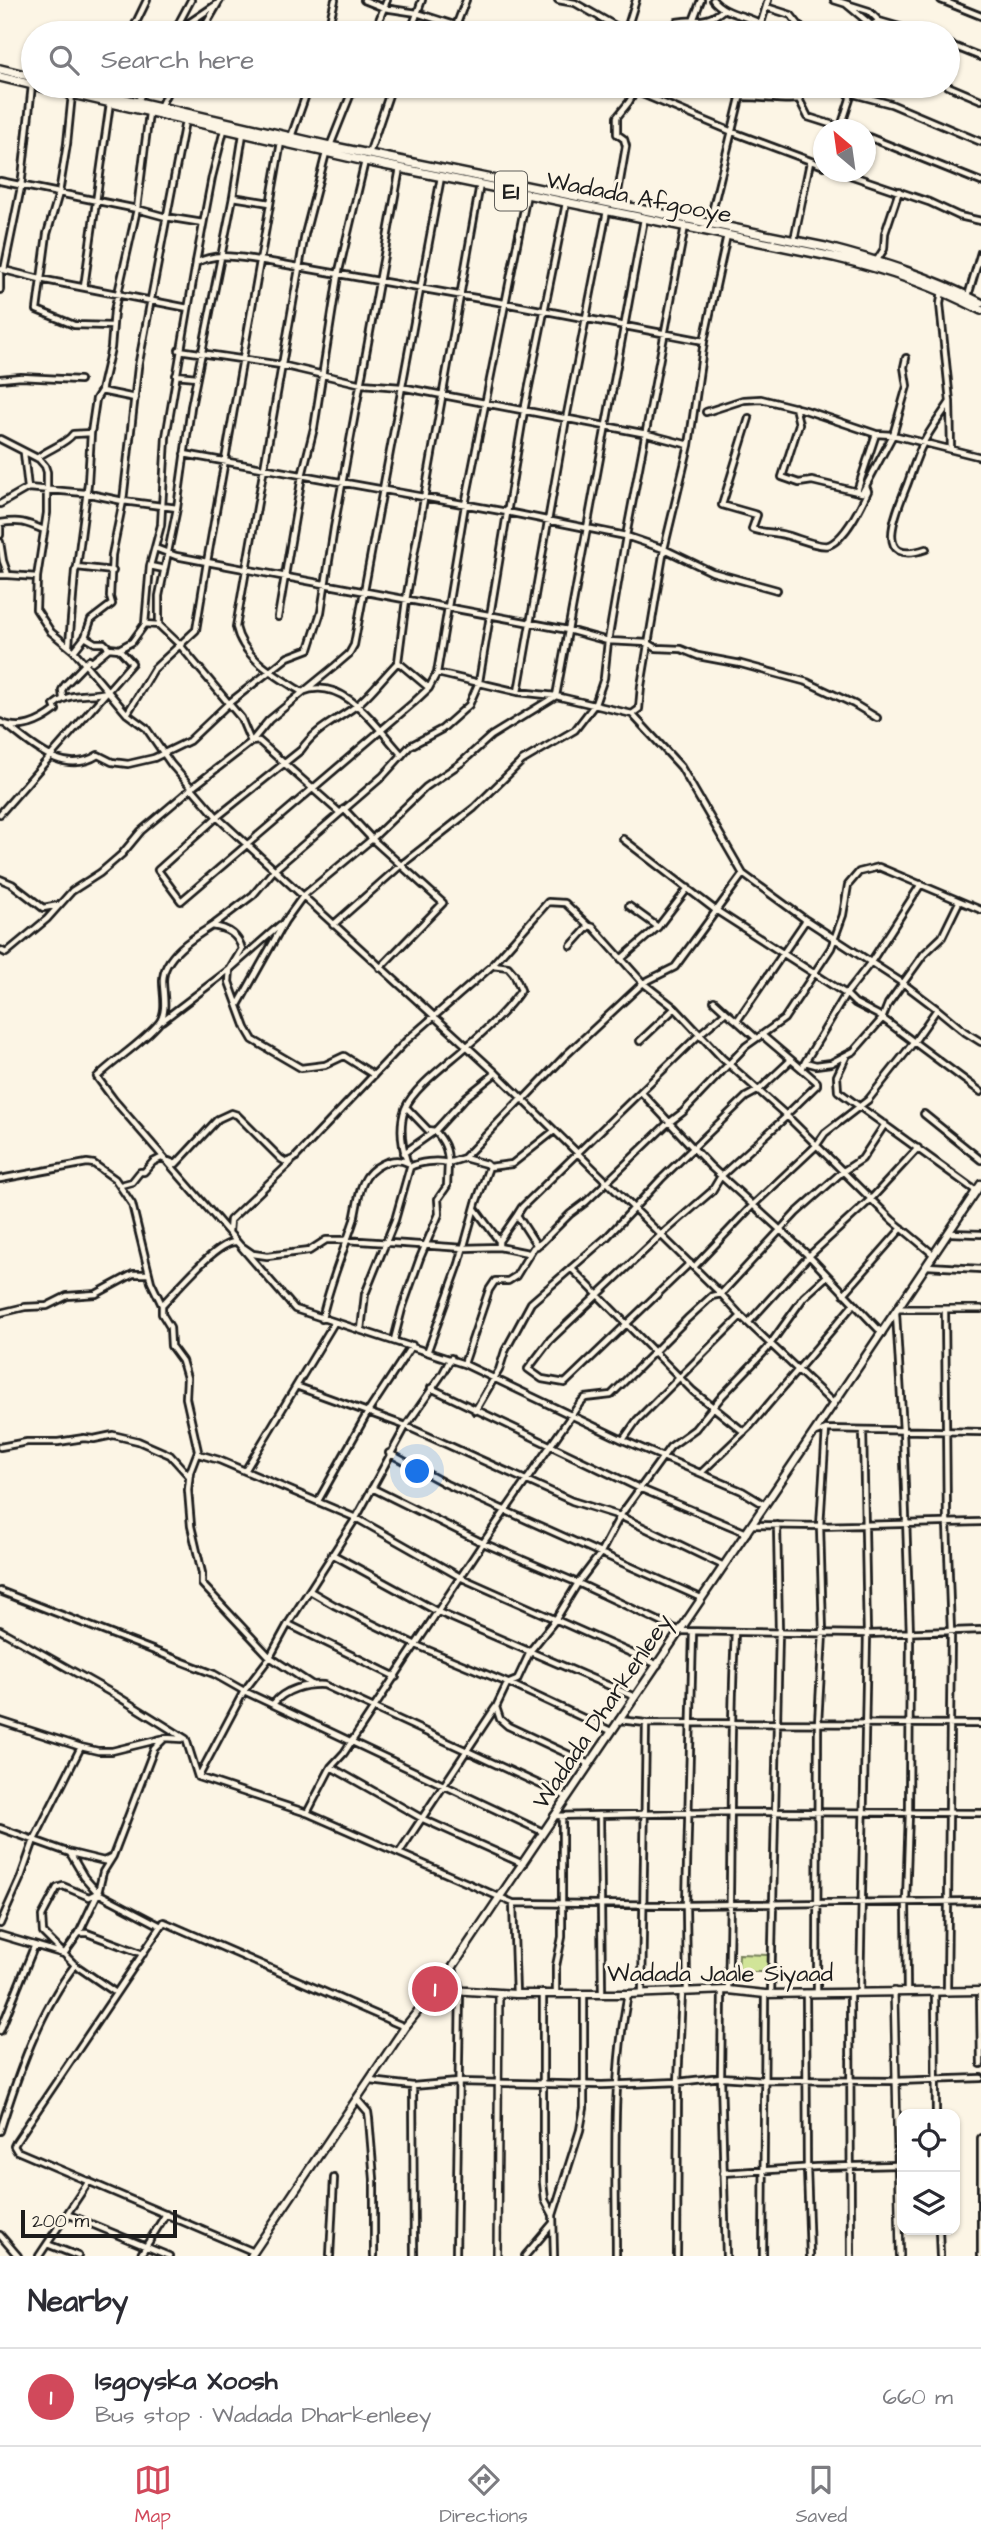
<!DOCTYPE html>
<meta charset="utf-8">
<style>
:root{--surface:#fff;--page:#f7f7f7;--text:#2b2b33;--muted:#7c7c81;--line:#e1e1e2;--accent:#d1495b}
body{margin:0;font-family:"Architects Daughter",sans-serif;background:var(--page);color:var(--text)}
.controls{position:absolute;right:21px;bottom:21px;display:grid;overflow:hidden;border-radius:14px;box-shadow:0 2px 5px #0004}
.controls button{width:63px;height:63px;display:grid;place-items:center;padding:0;border:0;border-bottom:2px solid var(--line);background:var(--surface);color:var(--text);font:35px sans-serif}
.compass{position:absolute;left:813px;top:119px;width:63px;height:63px;border-radius:50%;background:var(--surface);box-shadow:0 2px 5px #0004;rotate:331deg}
.scale{position:absolute;left:21px;bottom:18px;width:156px;box-sizing:border-box;padding-left:7px;border:4px solid #1c1c1c;border-top:0;font-size:19px;line-height:24px;white-space:nowrap;color:#1c1c1c;-webkit-text-stroke:5px #fcf5e5;paint-order:stroke}
.you{position:absolute;left:418px;top:1472px;width:24px;height:24px;margin:-18px;border:5px solid #fff;border-radius:50%;background:#1a73e8;box-shadow:0 0 0 10px #1a73e833}
.badge{display:grid;place-items:center;width:46px;height:46px;border-radius:50%;background:var(--accent);color:#fff;font-size:23px;font-weight:700}
.pin{position:absolute;translate:-50% -50%;border:4px solid #fff;box-shadow:0 2px 7px #0006}
.list{margin:0;padding:0;list-style:none}
h2{display:flex;justify-content:space-between;align-items:center;height:91px;margin:0;padding:0 28px;font-size:30px}
h2 small{font-size:23px;font-weight:400;color:var(--muted)}
.list li{display:grid;grid-template-columns:46px 1fr auto;gap:21px;align-items:center;box-sizing:border-box;height:98px;padding:0 28px;border-top:2px solid var(--line)}
.list b{display:block;font-size:26px;white-space:nowrap}
.list p{margin:0;font-size:23px;white-space:nowrap;color:var(--muted)}
.list em{font-size:23px;font-style:normal;color:var(--muted)}
.icon{flex:none;width:38px;height:38px;fill:none;stroke:currentColor;stroke-width:2;stroke-linecap:round;stroke-linejoin:round}
.map{position:relative;flex:none;width:981px;height:2256px;overflow:hidden}
.search{position:absolute;background:var(--surface);box-shadow:0 2px 5px #0004;left:21px;right:21px;top:21px;height:77px;display:flex;align-items:center;gap:18px;box-sizing:border-box;padding:0 24px;border-radius:38px;color:var(--muted);font-size:26px}
.sheet{height:189px;background:var(--surface)}
nav{display:flex;justify-content:space-around;align-items:center;box-sizing:border-box;height:98px;border-top:2px solid var(--line);background:var(--surface);font-size:19px;color:var(--muted)}
nav a{display:grid;justify-items:center;gap:4px}
nav .on{color:var(--accent)}
.map>svg:first-child{display:block}
.green{fill:#d1e498;stroke:#76805a;stroke-width:2}
.lines{fill:none;stroke-linecap:round;stroke-linejoin:round}
.minor-casing{stroke:#1c1c1c;stroke-width:10}
.tertiary-casing{stroke:#1c1c1c;stroke-width:10}
.secondary-casing{stroke:#1c1c1c;stroke-width:11}
.trunk-casing{stroke:#1c1c1c;stroke-width:12}
.minor{stroke:#fcf5e5;stroke-width:4.5}
.tertiary{stroke:#fcf5e5;stroke-width:5}
.secondary{stroke:#fcf5e5;stroke-width:6}
.trunk{stroke:#fcf5e5;stroke-width:7}
.labels{text-anchor:middle;stroke-width:6;stroke-linejoin:round;paint-order:stroke}
.shield{fill:#fcf5e5;stroke:#5f5d58;stroke-width:2}
.shield-label{font-size:23px;font-weight:bold;fill:#1c1c1c}
.street-label{font-size:24px;fill:#1c1c1c;stroke:#fcf5e5}
</style>
<div class="map">
<svg width="981" height="2256" viewBox="0 0 981 2256">
<rect width="100%" height="100%" fill="#fcf5e5"/>
<filter id="ink" filterUnits="userSpaceOnUse"><feTurbulence type="fractalNoise" baseFrequency=".0143" numOctaves="2"/><feDisplacementMap in="SourceGraphic" scale="14" xChannelSelector="R" yChannelSelector="G"/><feConvolveMatrix kernelMatrix="1 2 1 2 8 2 1 2 1" color-interpolation-filters="sRGB"/></filter>
<g filter="url(#ink)">
<path class="green" d="M739 1954 769 1955V1972H738Z"/>
<g class="lines">
<g class="minor-casing">
<path id="minor" d="M364 0 384 8 417 13 479 33
M558 0 575 3 626 32
M713 0C724 14 746 15 761 24
M834 0 869 11 879 21
M941 0 981 16
M846 4 869 23
M766 7 791 15 802 29 814 33
M693 21 701 0
M874 24 879 21 920 33
M456 26 466 0
M174 32 191 0
M626 32 636 0
M131 33 147 0
M174 33 217 4
M201 33 220 0
M327 33 335 0
M374 33 387 0
M410 33 422 0
M668 33 677 22C697 18 705 25 723 10
M758 33 768 0
M847 33 850 28 874 24 879 33
M948 44 981 57
M623 86 730 131 824 166
M948 86 981 100
M852 87 857 95 891 104 981 142
M98 92 102 86
M72 94 67 144 59 193 47 234 37 310 74 325 112 326
M739 97C760 96 779 101 799 99L805 86
M799 99 808 117 849 130
M138 101 146 86
M160 107 170 86
M840 130 850 99 849 86
M866 136 981 182
M291 137 309 86
M330 146 354 86
M326 153 305 234 236 627C243 659 277 676 302 692 344 674 377 728 402 755
M369 154 392 86
M841 172 929 202 959 216 981 221
M0 181 137 209 166 217 203 223
M233 197 270 203
M616 204 626 146 624 139 617 134V117L629 102 638 86
M709 224 743 86
M794 240 810 162
M877 260 884 249 885 233 899 191
M196 262 212 177 224 130
M0 269 40 279 188 308
M4 270 21 187 32 85
M0 274V290
M84 287 110 103
M942 290 940 304 950 402 951 449
M968 296 981 252
M179 350 281 365 362 384 401 387 647 434 689 445
M176 375 197 377
M0 379 21 377 80 380
M135 398 101 391 111 348 114 311 137 209 149 113
M795 407 799 424 782 477 799 483 812 481 862 493 893 435 907 386 904 367 906 358
M706 412 743 400 761 399 805 410 876 434 893 435 981 457
M749 418 722 505 757 515 752 529C764 533 774 532 785 535 795 537 820 548 829 545 846 538 861 506 868 491L866 486
M0 439 39 459 45 466 47 472V513L37 577 36 609 51 632 74 651 127 714 146 728 171 764 217 817 496 1073 721 1294 741 1316 833 1403
M24 453 28 488
M184 454 507 512 626 536 664 549 712 572 777 590
M37 458C48 449 66 444 73 434L91 433 96 399 101 391
M857 491 876 434
M0 504 28 488 85 493 123 501 138 367 185 121
M177 508 191 407 233 197 243 134
M0 523C20 520 25 522 44 530
M0 527V535
M0 542 3 561 8 575H0
M155 548 176 556 207 562 281 142
M926 549C872 567 896 512 907 485 912 472 916 457 923 444 930 429 941 416 950 402
M150 566 164 569
M77 567 113 571
M8 575 37 577
M278 617 302 476 314 428 338 275 365 161
M145 624 159 625
M85 637 91 620 112 604 110 597 112 555 123 501 177 508 159 596V625L179 644 241 718 251 742 259 741 340 813
M69 645 75 571 77 567 88 483 91 433
M74 651 85 637 95 643H104L109 648 119 649
M398 662C384 676 371 694 356 706 336 721 316 728 301 750L217 817 158 870 181 901 413 703 429 688 437 673 518 692 556 696 632 714 639 709 641 686 664 549 689 445 704 341 727 235
M437 673 465 505 527 194
M429 688 398 662 406 600 480 184
M518 692 566 419 607 211
M63 698 62 690 65 685 89 660 92 662 109 648
M127 714 154 669 196 630 207 562 568 630 608 641 648 643 656 648 681 649 698 656 741 664 807 682 854 704 877 718
M632 714 681 767 743 874 806 920 904 984 937 1009
M0 722C20 732 39 723 56 710L54 705C71 691 88 697 107 692
M5 724C32 744 63 777 98 755L112 762 128 764 154 758 189 741 229 703 288 657 309 649 321 612 334 528 400 168
M344 809 372 839 443 903 380 968
M0 814 132 663 119 649 132 642 145 624 150 566 161 525 166 437 196 263C216 252 237 257 259 260L504 303 704 341
M623 839 714 909 846 994 871 962 921 884
M0 879 12 884 43 908 59 905
M629 906 658 927
M333 925 401 865 474 808 522 761 575 730 595 704 604 678 608 641 626 536 685 226
M212 926 253 895 274 870 383 776 410 746 442 729 469 705 479 682 524 411 566 203
M571 946 589 926 593 927 643 983 675 1008 722 1058 786 1115 892 1220 934 1255
M0 950 6 953 47 919 72 891 100 873 122 854 141 831 193 787 251 742 269 720 335 666 349 654 354 645 441 177
M621 959 658 927 688 888
M493 964 548 902 565 903 589 926
M714 1001 726 1012
M238 1005 285 921 303 896 372 839 426 787 461 763 491 736 556 696 644 219
M162 1021 230 969 280 925
M737 1021 756 1038
M762 1035 802 1069
M640 1041 675 1008
M846 1057 837 1076 838 1091 976 1191
M805 1062 846 994 855 1003 878 1015 914 1042 937 1009 965 1032 981 1042
M374 1075 344 1056 325 1065 301 1068 253 1040 246 1028 229 982 230 969 242 949C238 934 227 928 212 926 194 937 163 956 163 981 163 994 168 1011 159 1023 142 1043 117 1058 97 1077L114 1100 295 1309 464 1364 623 1440 742 1491 765 1505
M641 1092 710 1166 809 1256 882 1333
M523 1100 566 1055 643 983 675 967 743 874
M924 1114 981 1160
M786 1115 817 1085V1082L802 1069 805 1062 816 1065 831 1063 854 1051 882 1019 888 1004 924 954 942 937 959 902
M404 1153 435 1131 466 1097 496 1073
M489 1167 512 1164 554 1131
M0 1179 87 1163 94 1164 115 1179 132 1204 151 1282 162 1305V1314L170 1327 171 1346 182 1361 187 1378 186 1398 198 1451 190 1472 188 1490 191 1526 202 1573V1584L270 1657 311 1684
M121 1185 132 1182 140 1172H144L153 1162 161 1158 176 1164 218 1119 231 1113 237 1115 281 1159 286 1162 294 1159 407 1040 493 965 508 967 514 974 521 990C506 1012 485 1031 465 1048 448 1063 412 1089 405 1109 399 1126 402 1146 407 1162
M476 1210 499 1241V1247
M229 1232 230 1220 291 1162
M950 1233 981 1234
M499 1241 517 1215
M537 1246 517 1215 522 1207 701 1033 726 1012 737 1021 806 920
M243 1247 253 1254 267 1256 309 1251 326 1240H346L464 1248 499 1247 528 1253
M690 1263 565 1383 542 1379 528 1369 550 1340 660 1236 712 1191 721 1176 787 1116
M927 1266 981 1269
M694 1267 752 1206 816 1146 825 1133 868 1100 914 1042 981 1092
M571 1268 693 1391 744 1432
M844 1294 902 1228
M162 1305C176 1291 217 1241 236 1242
M945 1310 947 1523 951 1632 947 1991
M0 1313 25 1307 47 1306 67 1296 96 1294 133 1274H148
M896 1313 903 1431 910 1634 909 1813 906 1901 907 1992
M322 1319C329 1285 343 1253 354 1220 357 1208 358 1194 363 1183 370 1167 392 1155 408 1163
M749 1322 809 1256 871 1199 918 1148
M361 1330 365 1294 395 1220 410 1167C419 1162 437 1160 448 1163 448 1149 444 1141 435 1131L428 1130 406 1107
M394 1340 402 1309 420 1258 439 1214 438 1199 447 1186 448 1163 464 1158
M428 1350 459 1264 476 1203 489 1167 486 1164 464 1158 521 1099
M464 1364 489 1290 495 1281H508L516 1276 533 1248 541 1243 570 1214 586 1202 666 1125 683 1112 746 1046 784 1019 831 948 843 915 848 885 859 872 879 867 981 910
M296 1386 406 1426 572 1501 620 1516 600 1554 578 1583 680 1631 867 1634 981 1630
M431 1388 639 1488 747 1533
M475 1411 499 1370 505 1351 531 1303 607 1237 661 1179 746 1097 759 1090 790 1061
M813 1434 826 1429 981 1432
M623 1440 637 1420 741 1316
M0 1447 27 1442H58L84 1438 94 1439 113 1435 138 1441 170 1455 189 1476
M389 1453 446 1484 701 1598
M198 1454 219 1460 356 1518 462 1578 658 1665
M245 1471 334 1323
M702 1472 750 1426 853 1305
M372 1488 483 1543 578 1583 556 1619 531 1650 517 1680 507 1684 496 1707 500 1719 508 1726 589 1764
M318 1501 368 1412 412 1345
M752 1525 820 1526 981 1522
M332 1554 438 1612 635 1697
M724 1566 620 1516 670 1447 695 1429 722 1396 766 1350 804 1297 827 1276
M0 1591 214 1674 244 1691 543 1832
M310 1591 334 1605 416 1645 515 1686 611 1731
M288 1624 396 1677
M0 1630 117 1696 186 1739 198 1777 307 1813 513 1903 686 1905 981 1901
M273 1704C285 1689 305 1684 324 1685L567 1797
M619 1720 646 1723 981 1724
M0 1721 81 1747 98 1751H112L165 1738 182 1739
M331 1767 423 1819 523 1864
M199 1776 244 1691 270 1657 288 1624 356 1518 406 1426 443 1373 451 1358
M307 1813 331 1767 344 1753 483 1543 580 1403 585 1398 611 1395 687 1319 712 1296 721 1294 796 1213 842 1172 862 1159 885 1124
M600 1815 602 1993
M554 1816 731 1812 981 1813
M0 1828 70 1853 84 1877 98 1893 161 1926
M71 1853 104 1861 112 1857
M399 1853 495 1708
M97 1893 89 1897 63 1886 57 1888 42 1916 43 1933 75 1965 116 1993
M513 1903 516 1994
M0 1924 21 1877 34 1840 81 1747
M79 1933 98 1893 103 1872 113 1856 154 1749 165 1738
M0 1935 64 1954 79 1933H87L143 1954
M728 1990C732 1871 729 1751 735 1632
M687 1991 686 1905 693 1632
M722 1991 721 2077 726 2256
M935 1991 936 2114
M980 1991 981 2064
M817 1992 818 1723 823 1633 820 1526 826 1429
M860 1992 867 1634 863 1430
M543 1993V2182L545 2200 553 2215 554 2256
M556 1993V1966L562 1937V1816
M806 1993 807 2168 810 2256
M850 1993 851 2256
M642 1994 646 1723
M771 1994 779 1632 777 1525
M0 2031 34 1947
M371 2081 413 2086 458 2082 602 2085 678 2082 721 2077 765 2080 896 2081 981 2078
M413 2086 414 2256
M357 2099 368 2112 369 2119 374 2179V2256
M0 2131C18 2074 39 2012 75 1965
M723 2173 816 2167 898 2165
M67 2214 169 2256
M553 2215 580 2130 584 2108V1994
M939 2230 940 2256
M0 2235 18 2256
M47 2244 78 2256
M254 2252 17 2151 14 2146 16 2142 164 1922 405 2027
M39 2256 89 2181
M140 2256 166 2214
M330 2256 334 2178
M456 2256 460 1990
M525 2256 553 2223
M616 2256C616 2169 611 2079 628 1994
M677 2256 678 2082 682 1992
M763 2256 765 1994
M981 2256V2138"/>
</g>
<g class="tertiary-casing">
<path id="tertiary" d="M898 1309H981
M894 1991 900 2256
M497 2256 499 1993"/>
</g>
<g class="secondary-casing">
<path id="secondary" d="M452 1968 460 1990
M435 1989 516 1994H628L728 1990 765 1994 981 1991
M251 2256 405 2027 448 1974 499 1898C659 1659 822 1423 981 1184"/>
</g>
<g class="trunk-casing">
<path id="trunk" d="M0 69 33 77
M0 77 33 85
M37 86 365 161 834 257C885 269 934 285 981 310
M69 86 330 146 825 247C879 261 931 277 981 303"/>
</g>
<use href="#minor" class="minor"/>
<use href="#tertiary" class="tertiary"/>
<use href="#secondary" class="secondary"/>
<use href="#trunk" class="trunk"/>
</g>
</g>
<g class="labels">
<rect class="shield" x="495" y="171.5" width="32" height="39" rx="5"/>
<g class="shield-label">
<text x="511" y="199">E1</text>
</g>
<g class="street-label">
<text transform="translate(639 197) rotate(11)" y="8">Wadada Afgooye</text>
<text transform="translate(602 1711) rotate(-56)" y="8">Wadada Dharkenleey</text>
<text x="720" y="1981">Wadada Jaale Siyaad</text>
</g>
</g>
</svg>
<div class="controls">
<button><svg class="icon" aria-label="locate" viewBox="0 0 24 24"><circle cx="12" cy="12" r="6"/><path d="M12 2v4M12 18v4M2 12h4M18 12h4"/></svg></button>
<button><svg class="icon" aria-label="layers" viewBox="0 0 24 24"><path d="M12 4l9 5-9 5-9-5zM3 14l9 5 9-5"/></svg></button>
</div>
<svg class="compass" viewBox="-18 -18 36 36"><path d="M0-13l5 13h-10z" fill="#e53935"/><path d="M0 13l5-13h-10z" fill="#7c7c81"/></svg>
<div class="scale">200 m</div>
<div class="you"></div>
<div class="pin badge" style="left:435px;top:1989px">1</div>
<div class="search"><svg class="icon" aria-label="search" viewBox="0 0 24 24"><circle cx="10" cy="10" r="6"/><path d="M15 15l6 6"/></svg>Search here</div>
</div>
<section class="sheet">
<h2>Nearby<small></small></h2>
<ul class="list">
<li><span class="badge">1</span><div><b>Isgoyska Xoosh</b><p>Bus stop · Wadada Dharkenleey</p></div><em>660 m</em></li>
</ul>
</section>
<nav>
<a class="on"><svg class="icon" aria-label="map" viewBox="0 0 24 24"><path d="M3 6l6-2 6 2 6-2v14l-6 2-6-2-6 2zM9 4v14M15 6v14"/></svg>Map</a>
<a><svg class="icon" aria-label="directions" viewBox="0 0 24 24"><path d="M12 3l9 9-9 9-9-9zM9 14v-3h6M13 9l2 2-2 2"/></svg>Directions</a>
<a><svg class="icon" aria-label="saved" viewBox="0 0 24 24"><path d="M7 4h10v16l-5-4-5 4z"/></svg>Saved</a>
</nav>
